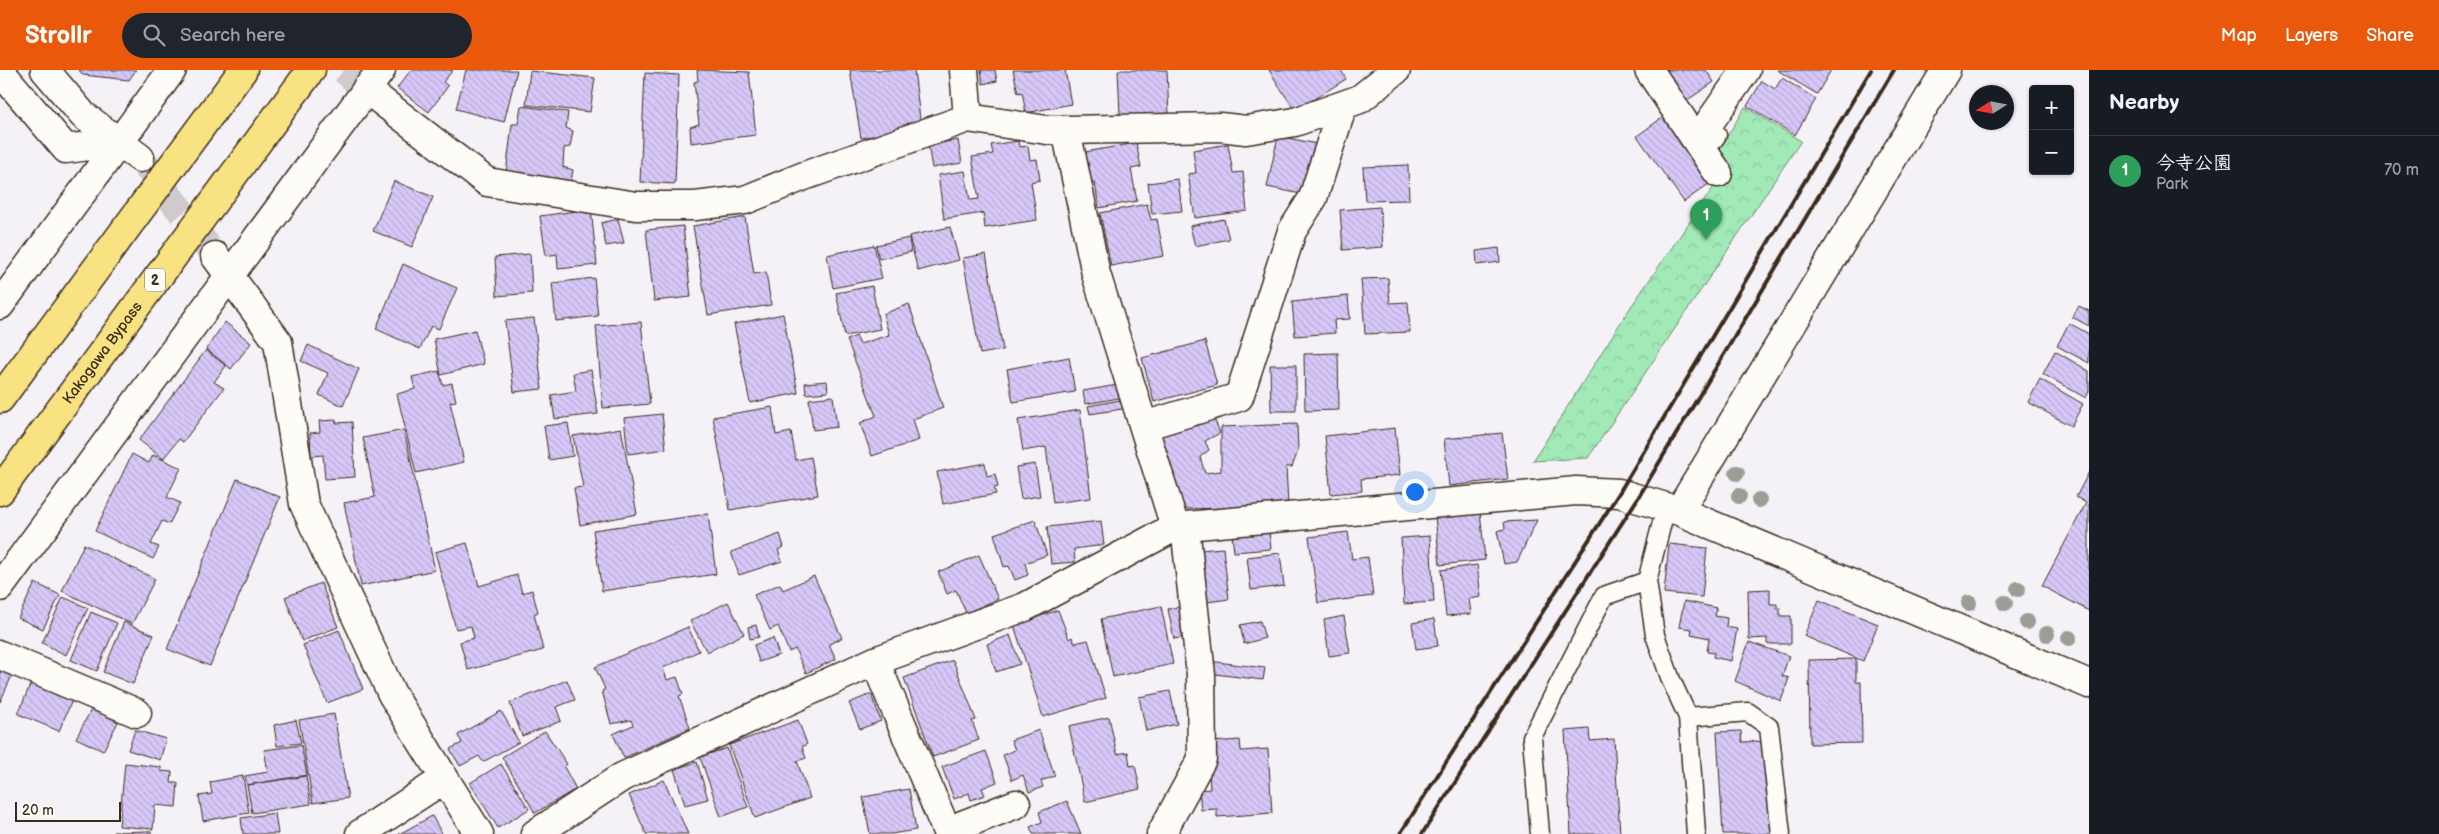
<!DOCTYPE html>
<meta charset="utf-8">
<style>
:root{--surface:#171b24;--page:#20242c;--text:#f1f3f6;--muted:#9ea1a6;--line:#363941;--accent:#ea580c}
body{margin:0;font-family:"Balsamiq Sans","Klee One",sans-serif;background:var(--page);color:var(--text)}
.controls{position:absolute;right:15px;top:15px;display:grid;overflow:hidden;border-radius:5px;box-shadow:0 1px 4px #0004}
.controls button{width:45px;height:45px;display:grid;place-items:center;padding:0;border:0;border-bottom:1px solid var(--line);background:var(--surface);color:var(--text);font:25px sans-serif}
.compass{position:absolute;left:1969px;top:15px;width:45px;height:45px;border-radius:50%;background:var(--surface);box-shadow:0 1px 4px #0004;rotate:259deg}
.scale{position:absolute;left:15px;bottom:12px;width:106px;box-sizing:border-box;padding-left:5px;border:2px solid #3b2a1e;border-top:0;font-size:14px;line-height:18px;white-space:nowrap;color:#3b2a1e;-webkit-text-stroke:4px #fdfcf7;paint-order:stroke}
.you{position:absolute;left:1414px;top:421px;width:18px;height:18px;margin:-12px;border:4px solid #fff;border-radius:50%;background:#1a73e8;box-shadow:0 0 0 8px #1a73e833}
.badge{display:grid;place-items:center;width:32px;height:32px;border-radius:50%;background:var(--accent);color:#fff;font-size:16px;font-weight:700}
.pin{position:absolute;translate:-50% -41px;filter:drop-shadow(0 1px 2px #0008)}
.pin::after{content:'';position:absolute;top:26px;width:18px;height:15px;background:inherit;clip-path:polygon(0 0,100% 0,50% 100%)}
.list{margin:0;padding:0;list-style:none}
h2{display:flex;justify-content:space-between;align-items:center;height:65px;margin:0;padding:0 20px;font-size:21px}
h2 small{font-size:16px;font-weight:400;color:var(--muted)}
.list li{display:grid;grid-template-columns:32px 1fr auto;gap:15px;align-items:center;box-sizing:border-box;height:70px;padding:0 20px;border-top:1px solid var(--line)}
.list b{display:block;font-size:19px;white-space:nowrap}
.list p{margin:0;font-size:16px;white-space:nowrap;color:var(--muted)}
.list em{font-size:16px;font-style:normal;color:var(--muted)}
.icon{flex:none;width:28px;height:28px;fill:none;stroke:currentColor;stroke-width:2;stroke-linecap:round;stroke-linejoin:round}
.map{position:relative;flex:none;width:2089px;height:764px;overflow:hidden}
header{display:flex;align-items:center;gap:30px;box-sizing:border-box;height:70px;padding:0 25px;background:var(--accent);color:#fff}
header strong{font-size:24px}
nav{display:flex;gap:28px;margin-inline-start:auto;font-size:18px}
.search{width:350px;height:45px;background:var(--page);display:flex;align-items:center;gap:12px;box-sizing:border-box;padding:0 18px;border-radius:28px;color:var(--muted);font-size:19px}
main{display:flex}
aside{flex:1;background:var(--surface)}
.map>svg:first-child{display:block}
.park{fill:url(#park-crowns);stroke:#6e8a6a}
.building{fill:url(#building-back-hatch);stroke:#3b2a1e}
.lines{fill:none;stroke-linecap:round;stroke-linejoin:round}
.street-tunnel{stroke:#d0cacc;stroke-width:28;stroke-dasharray:28 14;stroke-linecap:butt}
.lane-casing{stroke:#3b2a1e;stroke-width:21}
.street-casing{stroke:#3b2a1e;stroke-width:31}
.highway-casing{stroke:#3b2a1e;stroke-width:31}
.lane{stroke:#fdfcf7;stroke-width:18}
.street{stroke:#fdfcf7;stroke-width:28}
.highway{stroke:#f8e281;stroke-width:28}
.rail{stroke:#3b2a1e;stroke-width:4}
.tree{fill:#9c9e95}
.labels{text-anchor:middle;stroke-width:5;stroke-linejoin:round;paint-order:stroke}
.shield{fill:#fdfcf7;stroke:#75695f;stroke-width:1}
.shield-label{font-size:14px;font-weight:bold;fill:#3b2a1e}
.street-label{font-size:15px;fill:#3b2a1e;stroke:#fdfcf7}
</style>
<header>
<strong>Strollr</strong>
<div class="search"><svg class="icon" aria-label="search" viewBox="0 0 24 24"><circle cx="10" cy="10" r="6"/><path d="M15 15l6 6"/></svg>Search here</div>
<nav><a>Map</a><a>Layers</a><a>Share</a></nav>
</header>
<main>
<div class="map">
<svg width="2089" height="764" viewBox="0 0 2089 764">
<defs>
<pattern id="park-crowns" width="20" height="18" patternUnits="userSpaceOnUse" patternTransform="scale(1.25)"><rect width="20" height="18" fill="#a1e9b7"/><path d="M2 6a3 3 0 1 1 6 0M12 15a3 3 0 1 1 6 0" fill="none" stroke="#8cc89d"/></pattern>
<pattern id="building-back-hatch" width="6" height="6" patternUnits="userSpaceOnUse" patternTransform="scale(1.25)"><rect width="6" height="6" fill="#d7c8f9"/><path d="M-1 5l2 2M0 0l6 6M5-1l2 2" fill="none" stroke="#b9acd5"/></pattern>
</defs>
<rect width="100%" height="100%" fill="#f5f2f7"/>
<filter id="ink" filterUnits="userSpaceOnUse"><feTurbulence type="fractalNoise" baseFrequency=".02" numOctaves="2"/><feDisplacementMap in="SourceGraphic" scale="10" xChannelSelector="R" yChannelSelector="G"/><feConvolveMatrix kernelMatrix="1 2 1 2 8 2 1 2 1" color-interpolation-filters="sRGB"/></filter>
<g filter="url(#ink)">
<path class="park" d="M1745 37 1801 71 1588 388 1533 391 1626 244 1729 95 1719 80Z"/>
<path class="building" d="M79 0H136L129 10 83 5Z
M411 0H453L443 12 448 16 429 42 397 18Z
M466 0H517L504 52 456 39Z
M697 0 749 2 756 65 691 73 690 57 699 54 694 12 698 11Z
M850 0H914L921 57 861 68Z
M981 0H995L997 11 983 14Z
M1013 0H1065L1071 34 1026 43 1022 22 1018 23Z
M1118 0H1167L1169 45H1120Z
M1269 0H1341L1346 9 1295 41Z
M1666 0H1706L1714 12 1686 31Z
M1777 0H1831L1817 24Z
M530 1 595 8 590 42 526 35Z
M645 3 679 5 675 114 640 112Z
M1782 8 1816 29 1795 65 1747 36 1762 11 1775 19Z
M521 36 568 42 566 58 573 61 570 77 564 78 563 97 573 100 571 111 506 104 512 54H518Z
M1663 47 1710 113 1684 132 1637 66Z
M1278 66 1317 74 1306 125 1267 117Z
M958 70 962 93 932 98 928 75Z
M1018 71 1019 77 1028 76 1030 90 1037 89 1040 110 1031 112 1037 150 985 158 983 143 944 149 938 105 965 101 970 130 979 129 972 87 993 84 991 75Z
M1136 73 1141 97 1131 99 1137 131 1099 138 1095 113 1091 114 1085 82Z
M1228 74 1233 103 1243 102 1247 141 1195 148 1188 104 1196 103 1193 80Z
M1408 95 1409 130 1365 131 1363 97Z
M1178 109 1182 141 1152 144 1148 113Z
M394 111 433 127 412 177 373 161Z
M1147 134 1151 150 1157 149 1164 186 1111 196 1100 143Z
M1380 137 1383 177 1343 180 1340 140Z
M591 139 597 195 558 199 557 184 546 186 540 146Z
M745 147 754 204 766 202 771 235 708 245 693 156Z
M618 149 624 173 606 176 601 153Z
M1224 149 1229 169 1195 176 1190 156Z
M683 156 691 227 654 231 646 160Z
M950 157 959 190 918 201 909 166Z
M909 168 911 182 879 189 876 175Z
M874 175 882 208 833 218 827 185Z
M1499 178 1500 192 1477 195 1476 181Z
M530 184 532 223 497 226 495 187Z
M986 184 1003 280 980 284 963 188Z
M403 194 457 218 439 259 431 256 420 279 376 259Z
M594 208 598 246 556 251 552 213Z
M1388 208 1390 233 1408 232 1410 262 1365 264 1361 209Z
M872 216 880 259 845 266 836 223Z
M1348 226 1350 249 1334 250 1335 263 1295 266 1292 232Z
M909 234 943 338 913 349 919 370 872 386 860 353 876 346 847 270 856 266 860 274 889 265 883 244Z
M2079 236 2089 241V256L2072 247Z
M783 244 798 323 750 333 734 254Z
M534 248 542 319 514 322 505 251Z
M225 252 251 273 231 299 206 279Z
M641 252 650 334 603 338 596 256Z
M2069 253 2089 264V293L2057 276Z
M475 260 484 294 441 305 434 269Z
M1205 271 1217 315 1154 332 1142 288Z
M308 275 359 299 343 336 319 325 328 303 301 291Z
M206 280 226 296 214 312 224 318 183 372 179 369 163 389 139 370Z
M2055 281 2089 301V321L2086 328 2043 304Z
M1338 283 1339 340 1305 341 1304 284Z
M1069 287 1075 322 1013 332 1007 299Z
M1270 295H1296V341H1271Z
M591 300 598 344 555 349 551 325 576 321 573 303Z
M439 301 443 315 452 313 456 331 450 332 464 392 416 403 397 324 415 319 412 307Z
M2040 309 2083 334 2071 356 2028 332Z
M827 311 828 322 806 324 805 313Z
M1123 314 1125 327 1085 334 1083 321Z
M833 326 837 357 813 360 809 329Z
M1126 329 1128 338 1090 344 1088 336Z
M772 337 776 365 791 362 796 390 811 387 818 425 730 440 713 347Z
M1080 340 1091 428 1053 433 1046 377 1023 381 1018 350Z
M662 344 666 379 628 384 624 348Z
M1213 346 1220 363 1205 371 1209 380 1200 387 1205 403 1221 401V357L1297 354 1298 381 1292 397H1286L1288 434 1286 437 1182 439 1157 365Z
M336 350V353L352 352 355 407 325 409 323 385 311 386 310 363 320 362 319 351Z
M568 353 573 386 549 390 544 356Z
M621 358 637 444 580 455 574 418 583 417 573 366Z
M1395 358 1400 405 1361 409 1362 421 1331 424 1325 366Z
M404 360 435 500 361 516 344 433 375 427 363 368Z
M1502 363 1508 409 1449 416 1444 369Z
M132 384 149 393 153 385 181 398 167 427 180 433 169 454 162 451 151 474 159 477 153 489 95 461Z
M985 393 987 406 995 404 998 417 994 418 996 424 943 434 937 402Z
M1035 394 1040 426 1021 429 1016 397Z
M2089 402V541L2042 516 2086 433 2076 427Z
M237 409 280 427 210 596 167 579Z
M1480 441 1485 490 1440 495 1435 446Z
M708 444 716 504 602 521 593 460Z
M1035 450 1047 485 1025 493 1028 505 1015 510 1009 496 1004 497 994 464Z
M1537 450 1517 492 1504 494 1497 461 1505 459 1504 452Z
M1101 451 1104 475 1074 479 1075 492 1051 494 1047 457Z
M1269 461 1271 479 1234 482 1232 465Z
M1348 462 1352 489 1368 487 1373 526 1318 533 1309 467Z
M780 464 784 477 778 480 782 491 739 505 731 482Z
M1430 466 1434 532 1404 534 1401 468Z
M467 473 479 516 517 505 522 523 532 520 538 542 534 544 543 580 468 600 460 572 474 568 471 556 456 559 435 482Z
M84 474 155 509 132 554 62 521Z
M1669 474 1707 478 1702 527 1664 523Z
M1223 478 1229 529 1207 532 1200 480Z
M1280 483 1284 516 1251 520 1247 487Z
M979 485 998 529 966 543 956 520 947 524 938 502Z
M1477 495 1481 527 1469 529 1471 544 1446 546 1441 500Z
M814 506 842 568 829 574 836 589 806 603 795 579 789 582 778 556 770 560 754 525 780 514 783 520Z
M35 513 60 525 43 559 18 548Z
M321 513 338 557 302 571 285 527Z
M1770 519V534H1777V538H1780V546H1791V574H1767V568L1749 569 1748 520Z
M63 527 88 538 66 585 42 573Z
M1819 530 1878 554 1863 591 1804 566Z
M1684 531 1717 538 1715 546 1727 548 1726 557 1737 559 1731 591 1713 587 1714 583 1707 582 1709 568 1691 564 1692 559 1679 557Z
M728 532 744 564 707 582 690 551Z
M1161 536 1173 594 1113 607 1101 549Z
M1183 536 1190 566 1174 569 1168 539Z
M1058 540 1069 569 1072 567 1075 573 1088 570 1106 628 1043 647 1014 555Z
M91 542 117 553 97 601 71 590Z
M1344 546 1350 583 1329 586 1324 550Z
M1434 549 1438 576 1416 579 1412 553Z
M1260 551 1265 568 1244 574 1240 555Z
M124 552 154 565 133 614 103 602Z
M756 555 759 567 750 569 748 557Z
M688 557 699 581 663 598 667 610 677 607 683 624 679 626 690 658 624 688 613 664 633 655 631 650 611 654 602 621 605 619 595 597Z
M339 560 363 619 327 633 303 575Z
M1010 565 1020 594 996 602 987 574Z
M773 568 779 585 759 592 754 575Z
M1749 572 1789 586 1782 606 1789 608 1781 631 1735 611Z
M1856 589V612H1861L1862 673 1810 674 1809 590Z
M953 590 976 650 972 651 979 670 933 687 904 608Z
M1209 591 1265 598 1263 610 1207 603Z
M0 595 14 601 0 632Z
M32 610 73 628 59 661 18 644Z
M567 610 575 630 556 637 561 651 522 666 510 633Z
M1170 621 1177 654 1146 661 1139 627Z
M871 624 881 651 860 659 849 633Z
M92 638 118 652 103 681 76 668Z
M501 641 519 672 483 692 479 686 460 696 450 679 462 673 458 665Z
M334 644 348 728 313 733 299 650Z
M1109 647 1117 684 1128 682 1130 696 1135 695 1140 719 1085 732 1069 656Z
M296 650 301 673 277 676 274 655Z
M798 650 807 674 802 677 806 688 797 691 810 728 755 748 729 675Z
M1589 659 1590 671 1614 669 1620 764H1571L1565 661Z
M135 660 166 669 160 690 128 680Z
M1039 660 1055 706 1041 711 1043 717 1029 722 1023 705 1012 710 1003 685 1015 680 1011 670Z
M545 661 567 694 564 697 576 719 535 743 502 687Z
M1741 661 1742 672 1766 671 1772 764H1723L1717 662Z
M1240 670 1241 681 1268 679 1272 743 1217 747V739L1201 740 1199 720 1210 719 1208 686 1211 672Z
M301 675 307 705 247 715 245 706 268 702 264 680Z
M727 678 748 737 721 747 700 687Z
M986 681 997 712 982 718 985 725 971 730 969 723 954 729 942 697Z
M697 692 708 729 685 735 674 699Z
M125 693 161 697V701L172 702 171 713H178L176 737 155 735 153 759 119 756Z
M501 694 529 739 498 758 470 713Z
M243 706 249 743 203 751 199 726 212 724 210 712Z
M306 706 311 734 252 743 247 715Z
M664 710 688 764H646L629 725Z
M909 719 916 760 891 764H870L863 727Z
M1067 731 1081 764H1033L1030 757 1042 752 1039 742Z
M275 743 278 764H243L241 748Z
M432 746 442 764H399Z
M151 761V764H113V762Z"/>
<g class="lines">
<path class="street-tunnel" d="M344 0 366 19
M140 88 215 186"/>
<g class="lane-casing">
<path id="lane" d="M1704 83 1717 65
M1666 437 1647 511 1655 565 1671 610 1688 647 1696 764
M1688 647 1748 642 1769 657 1781 764
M1540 764 1532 667 1604 526 1647 511"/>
</g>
<g class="street-casing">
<path id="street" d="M45 0 83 45 140 88
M964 0 968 48
M1649 0 1718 103
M0 1 66 79 120 72
M366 19 487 112 636 136H695L745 130 804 106 968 48 1047 60H1066L1096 204 1175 457
M1709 53 1746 0
M1066 60 1220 57 1246 60 1295 52 1360 29 1396 0
M215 186 278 272 304 434 392 624 479 764
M0 235 172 0
M1144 356 1239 327 1292 161 1313 128 1343 35
M1679 441 1946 0
M0 517 381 0
M0 585 137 643
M875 591 948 764
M947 761 1016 734
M360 764 444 709
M535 764 622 707 875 591 1025 537 1175 457 1576 421 1619 423 1679 441 2089 614
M1161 764 1202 689 1201 605 1185 456"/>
</g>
<g class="highway-casing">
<g id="highway">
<path d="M0 329 243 0"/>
<path id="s1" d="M0 421 311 0"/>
</g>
</g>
<use href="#lane" class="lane"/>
<use href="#street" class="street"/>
<use href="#highway" class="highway"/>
<path class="rail" d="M1400 764 1619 423 1871 0
M1422 764 1638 428 1894 0"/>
</g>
<g class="tree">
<circle cx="1737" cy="403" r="8"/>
<circle cx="1739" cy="426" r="8"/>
<circle cx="1759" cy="430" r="8"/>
<circle cx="2018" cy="519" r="8"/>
<circle cx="1969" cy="533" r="8"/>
<circle cx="2005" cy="533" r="8"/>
<circle cx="2027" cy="552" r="8"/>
<circle cx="2047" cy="564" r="8"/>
<circle cx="2069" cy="568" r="8"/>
</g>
</g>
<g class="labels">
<rect class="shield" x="145" y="198.5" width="20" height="23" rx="4"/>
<g class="shield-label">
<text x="155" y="215">2</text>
</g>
<g class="street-label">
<text dy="5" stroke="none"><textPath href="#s1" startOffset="172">Kakogawa Bypass</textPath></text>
</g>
</g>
</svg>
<div class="controls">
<button>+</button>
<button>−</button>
</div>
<svg class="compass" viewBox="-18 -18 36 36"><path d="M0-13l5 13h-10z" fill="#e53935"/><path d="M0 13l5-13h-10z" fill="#9ea1a6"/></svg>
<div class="scale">20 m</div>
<div class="you"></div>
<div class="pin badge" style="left:1706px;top:170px;background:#2e9e5b">1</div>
</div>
<aside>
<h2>Nearby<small></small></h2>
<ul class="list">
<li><span class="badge" style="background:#2e9e5b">1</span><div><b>今寺公園</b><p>Park</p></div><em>70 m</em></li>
</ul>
</aside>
</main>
